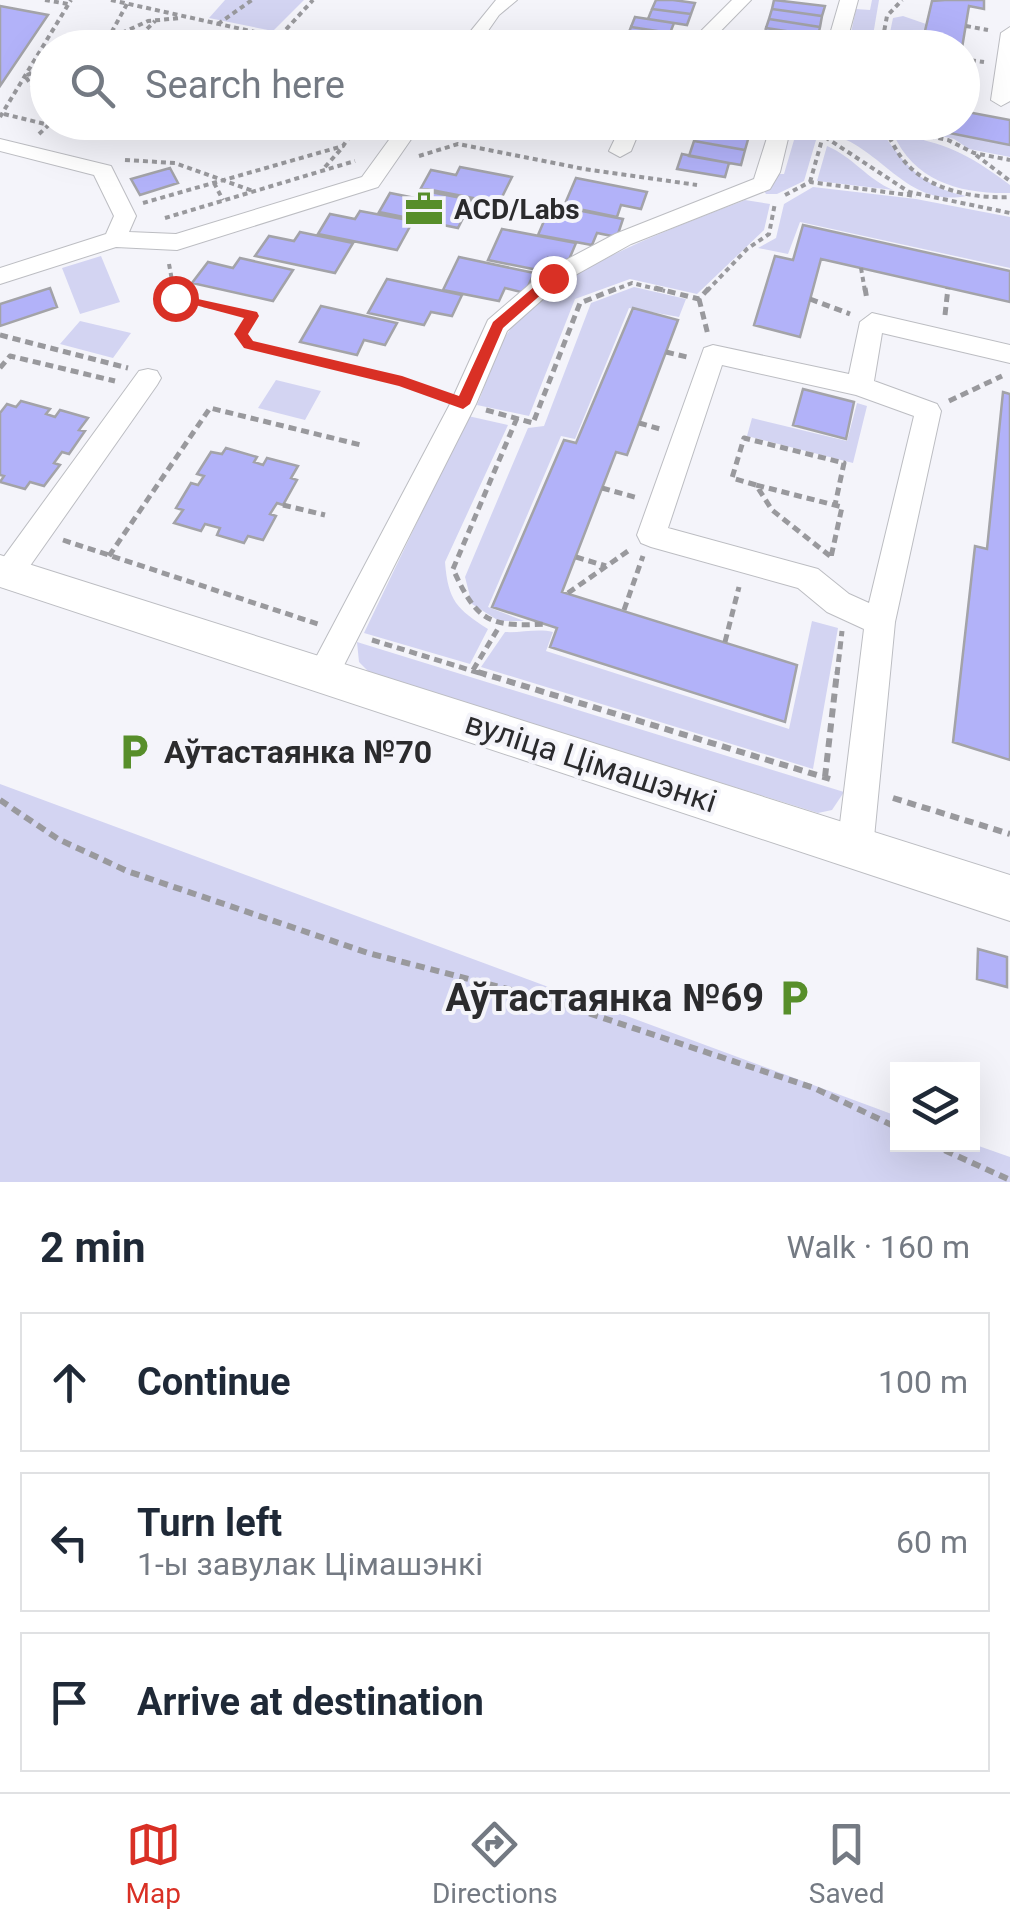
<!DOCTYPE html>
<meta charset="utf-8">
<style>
:root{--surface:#fff;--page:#f6f6f7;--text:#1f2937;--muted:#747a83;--line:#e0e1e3;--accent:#d93025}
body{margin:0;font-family:Roboto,sans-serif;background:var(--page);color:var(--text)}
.controls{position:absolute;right:30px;bottom:30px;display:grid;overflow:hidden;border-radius:0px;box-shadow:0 10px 40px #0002}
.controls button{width:90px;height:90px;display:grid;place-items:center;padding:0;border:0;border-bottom:2px solid var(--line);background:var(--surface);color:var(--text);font:50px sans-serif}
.stop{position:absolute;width:30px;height:30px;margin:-22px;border:8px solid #d93025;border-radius:50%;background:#fff}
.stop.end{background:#d93025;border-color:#fff;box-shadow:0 2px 10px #0008}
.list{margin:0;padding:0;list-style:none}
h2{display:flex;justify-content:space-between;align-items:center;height:130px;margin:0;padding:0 40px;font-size:42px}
h2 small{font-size:32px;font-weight:400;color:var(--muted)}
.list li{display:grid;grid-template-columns:65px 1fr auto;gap:30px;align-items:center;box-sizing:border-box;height:140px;margin:0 20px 20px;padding:0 20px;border:2px solid var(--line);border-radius:0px}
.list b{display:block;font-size:38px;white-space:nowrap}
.list p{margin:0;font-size:32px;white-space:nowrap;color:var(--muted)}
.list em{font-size:32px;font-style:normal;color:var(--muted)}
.icon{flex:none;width:55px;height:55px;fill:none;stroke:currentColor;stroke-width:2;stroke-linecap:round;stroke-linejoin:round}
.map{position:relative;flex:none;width:1010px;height:1182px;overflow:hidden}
.search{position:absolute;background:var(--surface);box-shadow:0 10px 40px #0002;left:30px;right:30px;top:30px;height:110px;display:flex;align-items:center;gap:25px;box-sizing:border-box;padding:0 35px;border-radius:55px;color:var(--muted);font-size:38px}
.sheet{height:610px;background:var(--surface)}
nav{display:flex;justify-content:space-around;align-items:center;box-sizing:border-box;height:140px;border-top:2px solid var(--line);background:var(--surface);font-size:28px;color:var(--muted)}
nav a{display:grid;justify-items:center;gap:5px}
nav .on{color:var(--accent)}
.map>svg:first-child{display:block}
.green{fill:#d3d4f2}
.building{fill:#b2b2f9;stroke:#a3a3a8;stroke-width:2.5}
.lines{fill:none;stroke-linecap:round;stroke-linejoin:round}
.minor-casing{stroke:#bcbdc2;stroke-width:2}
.major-casing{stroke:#bcbdc2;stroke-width:2}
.path-far2{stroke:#99999d;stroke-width:4;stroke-dasharray:5 4;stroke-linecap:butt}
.path-far1{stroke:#99999d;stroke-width:5;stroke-dasharray:8 5;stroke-linecap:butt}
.path{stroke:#99999d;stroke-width:6;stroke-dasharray:9 6;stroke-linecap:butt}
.minor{fill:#fff;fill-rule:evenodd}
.major{fill:#fff;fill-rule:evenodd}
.route{fill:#d93025}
.labels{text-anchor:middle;stroke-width:8;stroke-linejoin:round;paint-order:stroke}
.far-poi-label{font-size:28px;font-weight:bold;fill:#2b2b2d;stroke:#f4f4fa;text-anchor:start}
.poi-label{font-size:32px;font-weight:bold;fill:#2b2b2d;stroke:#f4f4fa;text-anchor:start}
.street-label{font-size:32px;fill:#2b2b2d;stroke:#f4f4fa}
.near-poi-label{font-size:38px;font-weight:bold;fill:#2b2b2d;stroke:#f4f4fa;text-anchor:end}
</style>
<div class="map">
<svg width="1010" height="1182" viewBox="0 0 1010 1182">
<rect width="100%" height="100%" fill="#f4f4fa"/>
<path class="green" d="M225 0H304L273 31 209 18Z
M872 0H879L871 47H848L856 9 870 10Z
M903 16 926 24 921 47H887L893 18Z
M833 122 880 129C903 164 924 188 966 196 906 208 882 147 830 134Z
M799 123H821L804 181 777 194H766L763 189 777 174H784Z
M886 123H904L1010 145V157L969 149 954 139Z
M893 133C947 144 966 152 1010 185V193C961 194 914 182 893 133Z
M827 146C853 157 867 179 893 190L817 181Z
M813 187 916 199 1010 217V268L800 222 788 254 758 248 776 238 784 204Z
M745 200 770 204 764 230 697 294 630 279 575 299 529 416 477 405C487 382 494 354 507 334 548 271 677 227 745 200Z
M101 256 120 302 80 314 62 268Z
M634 287 686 299 679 317 629 308 575 439 561 436 488 607 524 621H499L472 604 465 577 528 428 544 426 591 303Z
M80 321 131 333 113 358 60 344Z
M276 380 321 391 305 420 258 408Z
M857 403 867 406 853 463 747 436 752 418 847 441Z
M468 416 508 425 445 562C448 601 457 609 488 629L470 664 364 633Z
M812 621 838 628 813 769 481 667 505 632C521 633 538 628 553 632L546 651 789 729Z
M357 642 844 792 832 810 818 813 371 674 359 662Z
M0 784 897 1116 898 1144H973L1010 1157V1182H0Z"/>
<path class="building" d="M656 0H673L695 3 691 14 652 9Z
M774 0 825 6 822 16 772 9Z
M945 0H984V9L969 6 962 48H921L932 1Z
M0 6 48 15 0 86Z
M652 9 691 14 687 25 648 19Z
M772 9 822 16 820 27 769 19Z
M635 17 674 23 670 33 631 27Z
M769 19 820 27 818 36 766 28Z
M631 27 670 33 666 44 627 37Z
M766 28 818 36 815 47 763 39Z
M610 35 627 37 650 41 647 48 605 45Z
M753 37 763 39 804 45 750 47Z
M962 111 1010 120V145L904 124 962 122Z
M551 122H584L597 125 591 138 547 131Z
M700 122H752V123L749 136 698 127Z
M698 127 749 136 745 150 694 141Z
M694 141 745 150 741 165 689 156Z
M682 154 729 163 725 177 677 169Z
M460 167 512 177 499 203 421 188 431 170 456 175Z
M170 168 178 183 140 195 131 179Z
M576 178 647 192 641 209 621 205 617 217 564 206Z
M420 190 472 200 458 228 379 212 390 193 415 198Z
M551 205 623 219 617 237 597 233 592 245 538 235Z
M360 211 413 221 397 250 318 234 330 214 355 219Z
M803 225 1010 271V302L821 259 800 337 754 325 775 256 793 260Z
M502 229 576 243 568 262 548 258 543 271 488 260Z
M300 232 353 243 335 273 255 256 269 236 294 241Z
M459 257 534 273 525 293 505 288 499 301 443 290Z
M240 258 293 270 273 301 192 283 208 262 233 268Z
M387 279 462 295 452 316 431 312 424 325 368 313Z
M50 288 57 307 0 326V304Z
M321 306 397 323 385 345 364 340 357 355 300 342Z
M633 308 678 320 627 455 616 452 562 592 797 665 785 722 550 647 557 628 492 607 564 440 576 443Z
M803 389 854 402 846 439 793 425Z
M1003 392 1010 394V760L953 742 975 546 987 549Z
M21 401 50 409 46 414 55 417 60 410 88 418 79 430 85 431 69 454 62 452 54 463 60 465 44 486 30 482 25 489 0 482 4 476 0 475V413L7 404 16 407Z
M226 448 257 457 254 462 263 465 267 458 298 466 291 478 297 480 283 505 277 503 270 514 276 516 263 540 248 536 244 543 217 535 220 528 205 524 201 531 174 523 183 510 176 508 191 483 198 485 204 476 197 474 211 452 222 454Z
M978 949 1007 957V987L977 979Z"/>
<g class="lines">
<g class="minor-casing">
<path id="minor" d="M496 0H517L499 15 476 48H457Z
M732 0H751L704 48H684Z
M840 0H858L845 48H826Z
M1010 27V101L1001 106 991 100 1001 33Z
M402 122H423L378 187 177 250 116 247 0 284V268L106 234 114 216 94 175 0 151V139L111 166 136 216 129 232 176 234 362 177Z
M623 122H643L631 151 620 157 609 151Z
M772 122H792L780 172 770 189 631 244 561 283 507 331 476 404 334 685 323 689 312 685 307 675 312 665 450 404 488 320 545 271 615 234 754 179Z
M872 313 1010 345V363L882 333 874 381 937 404 941 411 895 622 873 848 867 860 855 866 843 860 837 848 864 629 827 612 798 588 651 547 641 543 637 535 704 348 713 345 849 374 860 322ZM722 365 856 395 914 416 869 603 849 594 818 569 668 528Z
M148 369 157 371 161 378 157 385 18 583 8 587 0 584V562L139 371Z"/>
</g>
<g class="major-casing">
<path id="major" d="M0 555 1010 875V921L0 587Z"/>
</g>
<path class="path-far2" d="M45 0 68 4
M111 0 327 48
M218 24 252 0
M966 26 988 30
M280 36 313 0
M89 48 148 21 181 18
M103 48 127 4
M128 48 155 21
M881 48 887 16 902 0
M962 59 984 62
M48 66 25 76 48 108
M962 93 978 96
M4 114 49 125
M0 117 71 0
M859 122 948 140 974 153 1010 160
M880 122C888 133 893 146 901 157 924 189 972 199 1010 197
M39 134 52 122
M825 137 909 192 1010 213
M976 155 1010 181
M419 156 458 144 584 169 697 185
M125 160 175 163 253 191
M325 167 341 149
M810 182 827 122
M214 183 223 200
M785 195 810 182 916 196
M143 203 343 146 360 122
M165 218 355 161
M169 264 174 291
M861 268 865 291
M611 291 632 283 665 291
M707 291 747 249 769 234 775 203"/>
<path class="path-far1" d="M173 288 175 298 253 316 241 334 249 345 402 381 438 394
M655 288 699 299 709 288
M865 288 867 300
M699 299 708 335
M810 299 850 314
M945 315 948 288
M0 335 128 368
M666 352 687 357
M0 368 10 356 115 381
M949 401 1002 376
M486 410 533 423 580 303 618 288
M517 418 453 569C477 622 489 627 546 624
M639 423 660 429
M756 485 732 478 744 438 844 463 835 505
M602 488 638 498
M283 505 325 515
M63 540 318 624
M109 556 210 408 361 445
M830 556 772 510 756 485 842 507 831 557
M576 557 606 566
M568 593 628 551
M624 610 643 556
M372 640 486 675
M725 642 739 587
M473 670 499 627
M837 675 842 631"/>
<path class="path" d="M478 672 830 779
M825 777 837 672
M893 798 1010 834
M0 800 58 839 127 871 368 953 546 999 814 1088 898 1128
M931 1144 1010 1180"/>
<use href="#minor" class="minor"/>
<use href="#major" class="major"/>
</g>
<path class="route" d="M549 274 560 278 503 328 470 404 463 409 399 386 244 348 234 334 244 318 169 298 175 294 257 312 259 316 248 334 253 341 402 376 459 396 493 322Z"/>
<defs>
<g id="office-bare" transform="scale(3)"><path d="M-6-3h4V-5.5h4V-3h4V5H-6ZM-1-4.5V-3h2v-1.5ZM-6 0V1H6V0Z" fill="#578e2a" stroke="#f4f4fa" stroke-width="2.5" paint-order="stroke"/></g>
<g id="parking-bare" transform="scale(3)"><path d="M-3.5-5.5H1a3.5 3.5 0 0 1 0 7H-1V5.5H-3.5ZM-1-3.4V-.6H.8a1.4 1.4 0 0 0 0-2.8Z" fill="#578e2a" stroke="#f4f4fa" stroke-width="2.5" paint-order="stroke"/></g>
</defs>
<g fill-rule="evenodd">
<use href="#office-bare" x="424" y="209"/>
<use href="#parking-bare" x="134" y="752"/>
<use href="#parking-bare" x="794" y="998"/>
</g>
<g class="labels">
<g class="far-poi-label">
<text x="454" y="219">ACD/Labs</text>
</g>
<g class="poi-label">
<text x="164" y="763">Аўтастаянка №70</text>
</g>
<g class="street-label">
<text transform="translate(591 762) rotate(18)" y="11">вуліца Цімашэнкі</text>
</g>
<g class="near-poi-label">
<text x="764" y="1011">Аўтастаянка №69</text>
</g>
</g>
</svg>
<div class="controls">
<button><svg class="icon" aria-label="layers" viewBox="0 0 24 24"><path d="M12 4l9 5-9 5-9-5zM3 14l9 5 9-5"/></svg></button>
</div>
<div class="stop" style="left:175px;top:298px"></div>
<div class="stop end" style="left:553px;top:278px"></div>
<div class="search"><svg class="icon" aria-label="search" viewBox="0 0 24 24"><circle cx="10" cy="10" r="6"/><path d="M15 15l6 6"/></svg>Search here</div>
</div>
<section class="sheet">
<h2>2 min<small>Walk · 160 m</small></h2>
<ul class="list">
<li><svg class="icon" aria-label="ahead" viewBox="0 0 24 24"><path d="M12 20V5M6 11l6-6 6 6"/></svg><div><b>Continue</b></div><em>100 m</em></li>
<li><svg class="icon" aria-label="left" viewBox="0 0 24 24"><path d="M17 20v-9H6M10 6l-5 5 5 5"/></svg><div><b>Turn left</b><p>1-ы завулак Цімашэнкі</p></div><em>60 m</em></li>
<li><svg class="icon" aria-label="arrive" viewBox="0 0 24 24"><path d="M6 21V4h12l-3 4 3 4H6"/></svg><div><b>Arrive at destination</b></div></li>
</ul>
</section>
<nav>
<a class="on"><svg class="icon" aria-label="map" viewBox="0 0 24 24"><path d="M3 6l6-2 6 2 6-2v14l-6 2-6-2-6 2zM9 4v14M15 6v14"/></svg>Map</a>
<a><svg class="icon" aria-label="directions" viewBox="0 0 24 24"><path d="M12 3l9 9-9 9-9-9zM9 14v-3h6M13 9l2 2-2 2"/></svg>Directions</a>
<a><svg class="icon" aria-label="saved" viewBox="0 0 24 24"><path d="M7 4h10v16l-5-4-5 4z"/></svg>Saved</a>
</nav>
